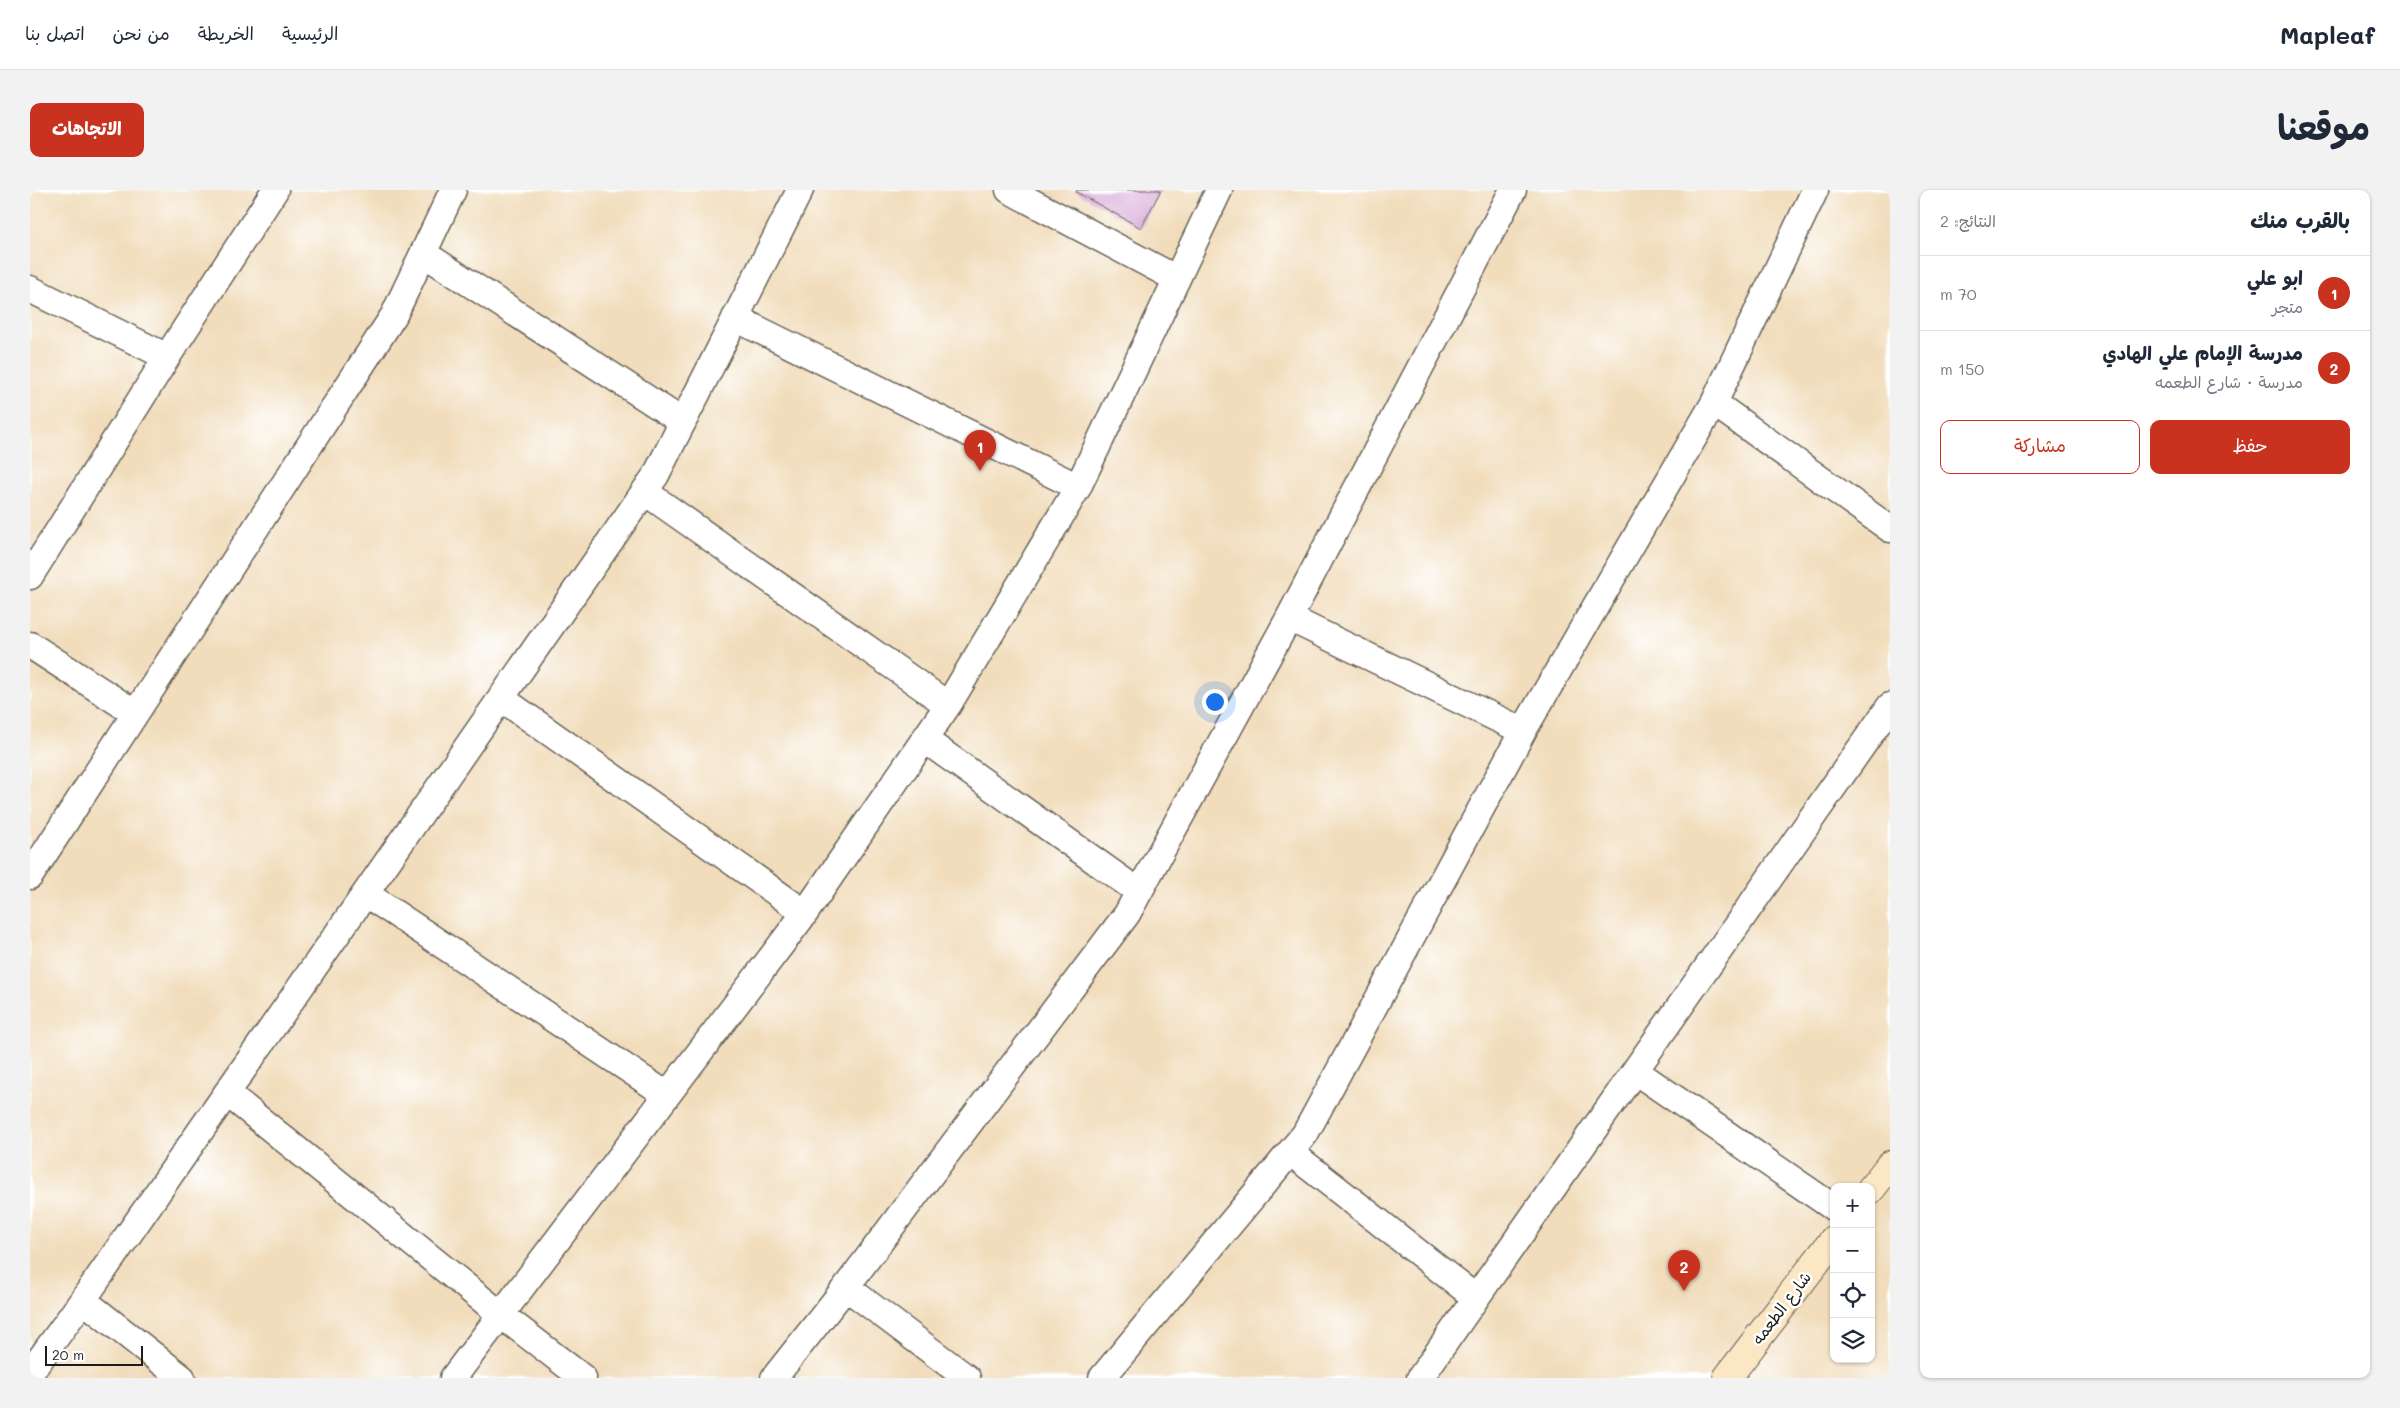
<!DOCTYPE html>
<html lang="ar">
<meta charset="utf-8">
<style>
:root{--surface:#fff;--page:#f2f2f3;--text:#1f2937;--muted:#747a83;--line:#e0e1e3;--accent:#c8321e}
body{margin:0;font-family:Mali,"Playpen Sans Arabic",sans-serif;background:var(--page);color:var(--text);direction:rtl}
.controls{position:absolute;right:15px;bottom:15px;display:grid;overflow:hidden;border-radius:10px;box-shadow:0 1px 4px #0004}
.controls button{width:45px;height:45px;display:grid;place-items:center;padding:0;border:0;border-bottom:1px solid var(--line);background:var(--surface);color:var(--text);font:25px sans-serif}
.scale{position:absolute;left:15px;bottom:12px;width:98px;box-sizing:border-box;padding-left:5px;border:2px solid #1c1c1c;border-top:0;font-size:14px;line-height:18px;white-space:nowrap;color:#1c1c1c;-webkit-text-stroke:4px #fff;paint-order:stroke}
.you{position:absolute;left:1184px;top:511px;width:18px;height:18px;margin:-12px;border:4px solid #fff;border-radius:50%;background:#1a73e8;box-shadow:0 0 0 8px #1a73e833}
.badge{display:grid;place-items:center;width:32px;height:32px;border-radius:50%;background:var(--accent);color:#fff;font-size:16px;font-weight:700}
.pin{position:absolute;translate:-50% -41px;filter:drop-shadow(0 1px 2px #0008)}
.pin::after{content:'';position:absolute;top:26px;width:18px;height:15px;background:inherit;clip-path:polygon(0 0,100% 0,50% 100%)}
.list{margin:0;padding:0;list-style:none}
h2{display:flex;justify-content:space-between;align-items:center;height:65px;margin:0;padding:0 20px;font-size:21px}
h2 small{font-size:16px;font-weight:400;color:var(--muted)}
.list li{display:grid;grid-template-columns:32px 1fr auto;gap:15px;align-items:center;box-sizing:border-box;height:75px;padding:0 20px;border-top:1px solid var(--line)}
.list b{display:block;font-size:19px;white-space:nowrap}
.list p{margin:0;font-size:16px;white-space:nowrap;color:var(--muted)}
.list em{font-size:16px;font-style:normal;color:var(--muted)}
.actions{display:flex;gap:10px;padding:15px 20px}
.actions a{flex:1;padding:11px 0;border:1px solid var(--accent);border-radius:10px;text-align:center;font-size:18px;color:var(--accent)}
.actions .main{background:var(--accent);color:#fff}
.icon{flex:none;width:28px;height:28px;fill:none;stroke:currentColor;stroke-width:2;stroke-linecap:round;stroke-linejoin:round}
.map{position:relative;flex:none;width:1860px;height:1188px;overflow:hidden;direction:ltr;border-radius:10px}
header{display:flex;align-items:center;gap:30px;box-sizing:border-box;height:70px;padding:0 25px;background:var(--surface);border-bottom:1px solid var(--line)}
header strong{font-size:24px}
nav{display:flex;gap:28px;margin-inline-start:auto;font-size:18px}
.intro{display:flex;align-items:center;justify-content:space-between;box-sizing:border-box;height:120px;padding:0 30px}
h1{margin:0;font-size:35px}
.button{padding:12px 22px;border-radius:10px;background:var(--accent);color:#fff;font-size:18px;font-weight:700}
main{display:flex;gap:30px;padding:0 30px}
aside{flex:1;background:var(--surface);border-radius:10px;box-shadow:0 1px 4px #0004}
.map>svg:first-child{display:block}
.building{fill:#d29dd3}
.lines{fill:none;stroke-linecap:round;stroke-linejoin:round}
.minor-casing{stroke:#676054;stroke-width:29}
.secondary-casing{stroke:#676054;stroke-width:30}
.minor{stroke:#fff;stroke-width:26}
.secondary{stroke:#fbe7c3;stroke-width:28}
.labels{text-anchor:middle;stroke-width:5;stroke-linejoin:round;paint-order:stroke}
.street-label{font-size:16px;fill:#1c1c1c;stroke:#fff}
</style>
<header>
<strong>Mapleaf</strong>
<nav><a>الرئيسية</a><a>الخريطة</a><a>من نحن</a><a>اتصل بنا</a></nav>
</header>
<div class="intro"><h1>موقعنا</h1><a class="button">الاتجاهات</a></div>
<main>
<aside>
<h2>بالقرب منك<small>النتائج: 2</small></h2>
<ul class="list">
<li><span class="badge">1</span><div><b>ابو علي</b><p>متجر</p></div><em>70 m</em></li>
<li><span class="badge">2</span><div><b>مدرسة الإمام علي الهادي</b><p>مدرسة · شارع الطعمه</p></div><em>150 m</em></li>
</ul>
<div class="actions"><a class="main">حفظ</a><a>مشاركة</a></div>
</aside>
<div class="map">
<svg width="1860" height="1188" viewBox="0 0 1860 1188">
<rect width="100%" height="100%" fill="#fff"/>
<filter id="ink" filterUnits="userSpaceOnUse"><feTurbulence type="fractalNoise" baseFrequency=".02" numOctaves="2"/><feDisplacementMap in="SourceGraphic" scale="10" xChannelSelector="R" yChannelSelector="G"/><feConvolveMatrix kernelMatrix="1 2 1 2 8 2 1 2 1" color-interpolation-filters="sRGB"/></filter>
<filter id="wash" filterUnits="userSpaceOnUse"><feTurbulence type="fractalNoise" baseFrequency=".0096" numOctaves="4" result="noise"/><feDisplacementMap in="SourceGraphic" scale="20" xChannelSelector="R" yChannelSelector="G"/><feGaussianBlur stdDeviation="1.12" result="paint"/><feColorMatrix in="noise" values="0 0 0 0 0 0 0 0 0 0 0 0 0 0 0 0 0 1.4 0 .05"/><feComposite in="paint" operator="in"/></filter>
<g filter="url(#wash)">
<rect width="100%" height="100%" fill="#f1ddbc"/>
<g id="blocks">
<path class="building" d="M1047 0H1131L1111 38 1046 2Z"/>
</g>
</g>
<g filter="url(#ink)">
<use href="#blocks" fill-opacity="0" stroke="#676054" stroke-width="1"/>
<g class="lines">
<g class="minor-casing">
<path id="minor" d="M979 0 1147 89
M393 63 653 232
M0 99 137 167
M705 128 1048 297
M1684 213 1860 339
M615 302 918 515
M0 386 137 167 245 0
M1259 428 1493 541
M0 455 105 523
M471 508 775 723
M895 550 1109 702
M0 686 364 125 423 0
M336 704 637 905
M1605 881 1804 1018
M197 903 470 1124 553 1188
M1260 962 1446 1108
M816 1097 937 1188
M53 1110 152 1188
M0 1183 53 1110 626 285 770 0
M423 1188 775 723 918 515 1048 297 1189 0
M744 1188 816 1097 1097 724 1259 428 1483 0
M1072 1188 1275 944 1493 541 1684 213 1785 0
M1390 1188 1860 516"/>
</g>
<g class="secondary-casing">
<path id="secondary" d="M1841 999 1860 975
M1697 1188 1804 1049"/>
</g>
<use href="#minor" class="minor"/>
<use href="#secondary" class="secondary"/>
</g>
</g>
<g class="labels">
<g class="street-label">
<text transform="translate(1751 1118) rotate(-53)" y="6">شارع الطعمه</text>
</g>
</g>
</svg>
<div class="controls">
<button>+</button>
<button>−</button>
<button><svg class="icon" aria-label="locate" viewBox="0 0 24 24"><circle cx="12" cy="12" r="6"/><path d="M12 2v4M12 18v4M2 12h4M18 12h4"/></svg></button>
<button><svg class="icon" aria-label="layers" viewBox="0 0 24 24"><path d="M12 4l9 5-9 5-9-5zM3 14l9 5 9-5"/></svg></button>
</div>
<div class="scale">20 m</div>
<div class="you"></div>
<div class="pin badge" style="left:950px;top:281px">1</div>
<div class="pin badge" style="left:1654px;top:1101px">2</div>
</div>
</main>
